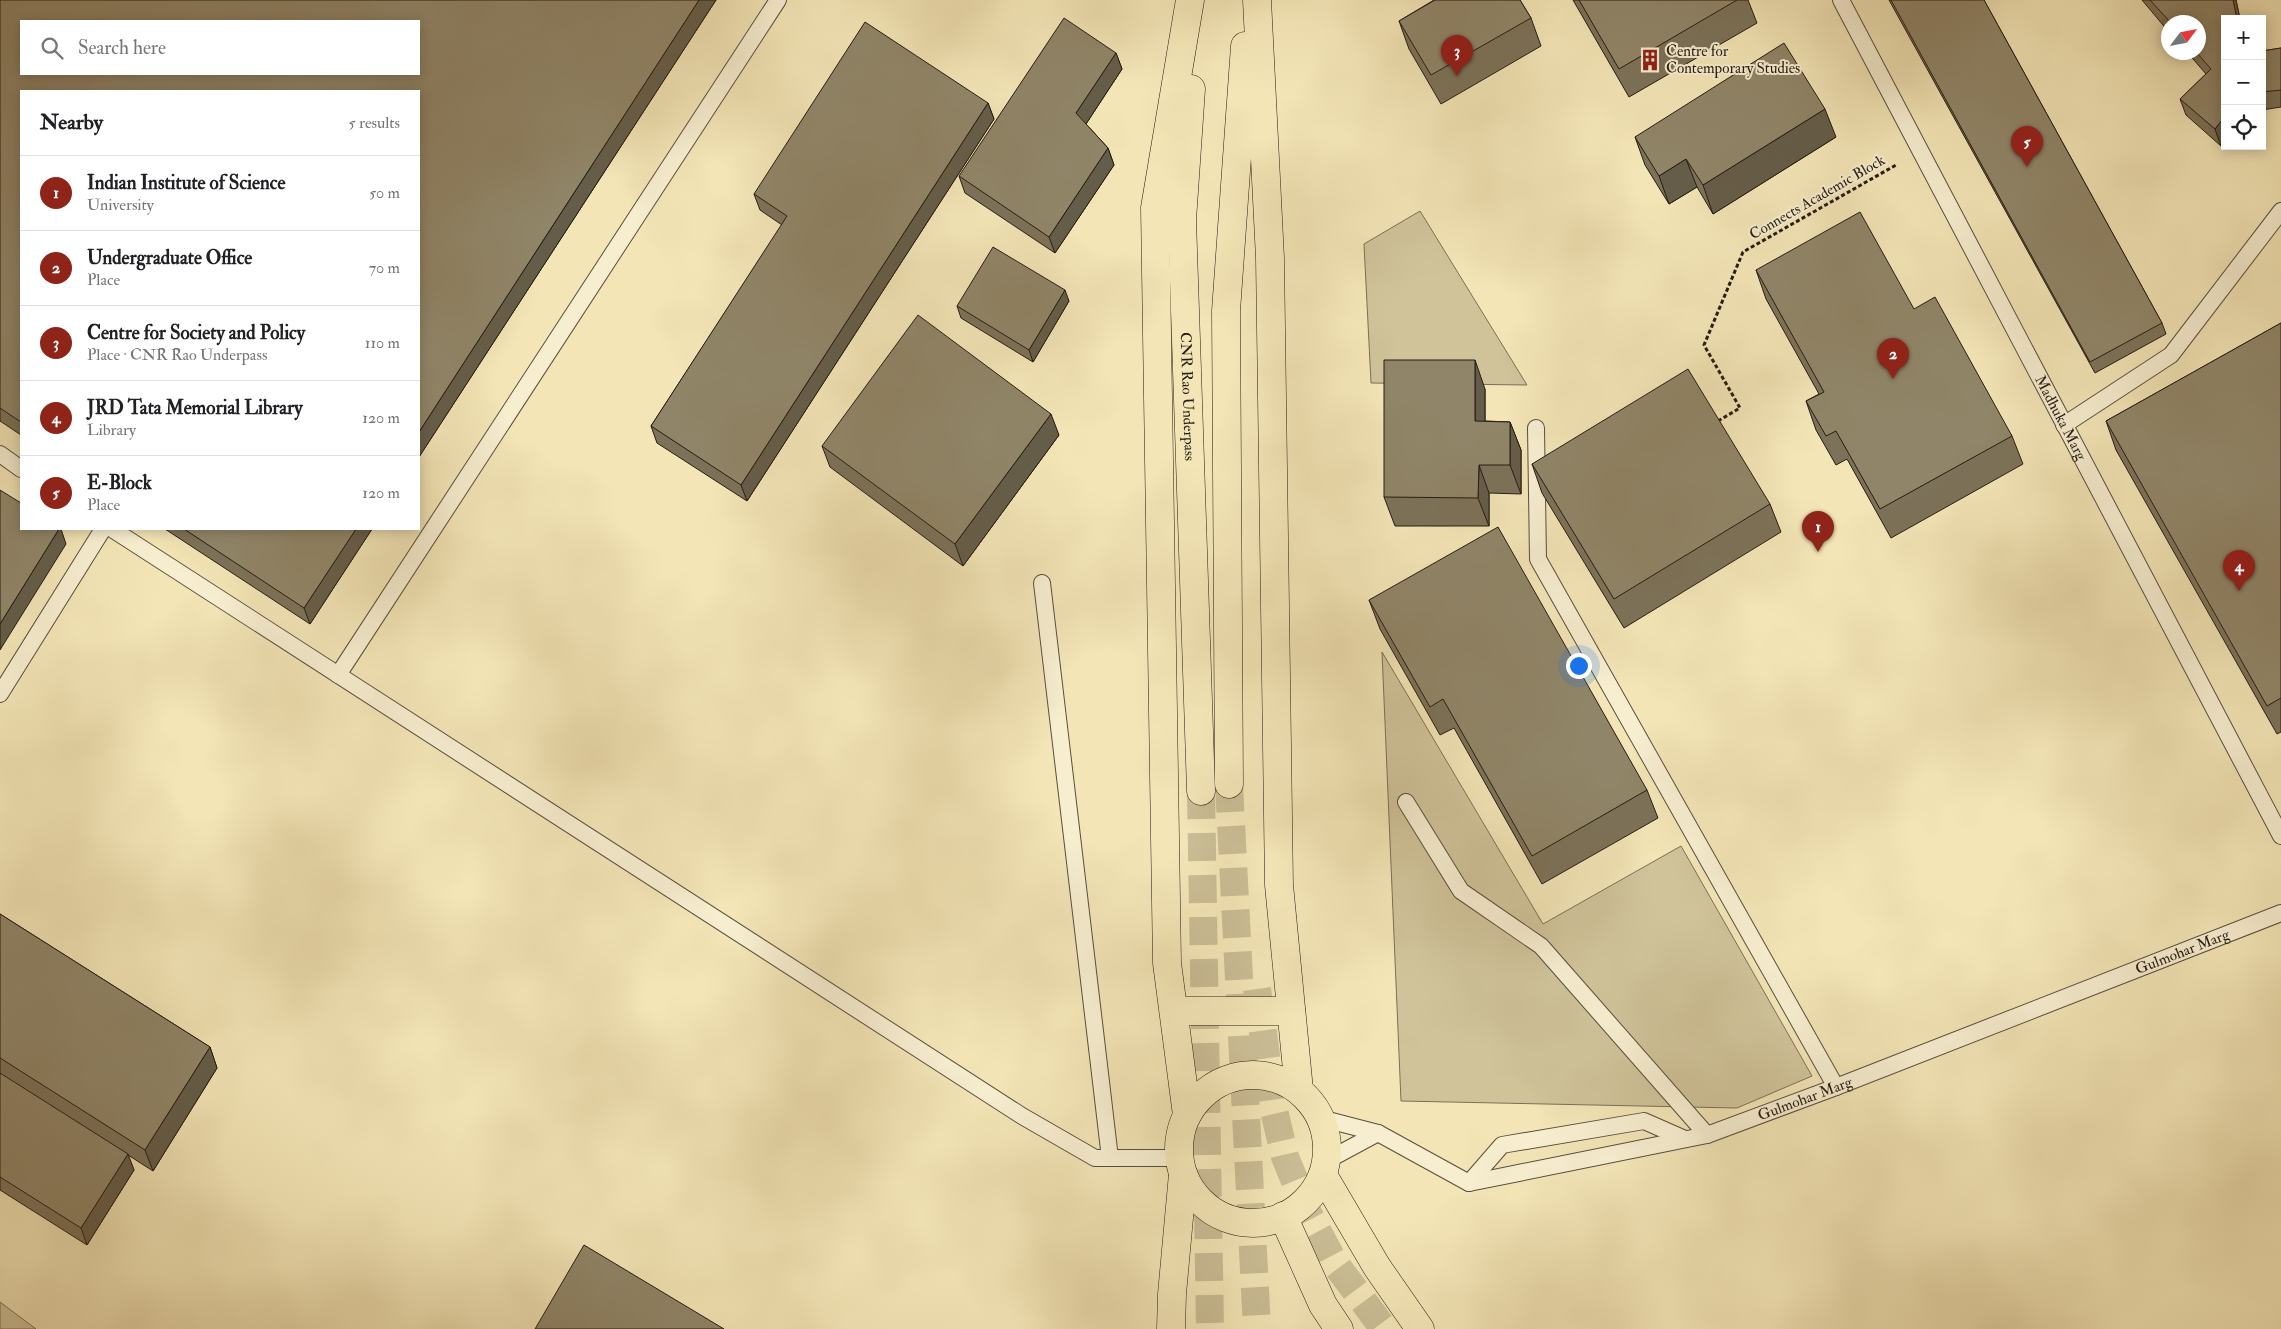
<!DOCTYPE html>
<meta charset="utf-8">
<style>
:root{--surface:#fff;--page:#f6f6f6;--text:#202124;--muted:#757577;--line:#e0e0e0;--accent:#8f2418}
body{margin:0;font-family:"IM FELL Double Pica",serif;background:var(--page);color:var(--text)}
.controls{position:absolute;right:15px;top:15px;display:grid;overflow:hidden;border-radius:0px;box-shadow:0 2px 12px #0003}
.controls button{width:45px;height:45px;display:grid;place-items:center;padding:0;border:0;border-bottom:1px solid var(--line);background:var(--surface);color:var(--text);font:25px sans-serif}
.compass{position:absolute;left:2161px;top:15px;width:45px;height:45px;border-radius:50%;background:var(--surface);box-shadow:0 2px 12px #0003;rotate:58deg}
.you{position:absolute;left:1578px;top:665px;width:18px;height:18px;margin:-12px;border:4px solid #fff;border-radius:50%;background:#1a73e8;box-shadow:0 0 0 8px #1a73e833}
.badge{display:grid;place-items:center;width:32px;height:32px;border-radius:50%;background:var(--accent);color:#fff;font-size:16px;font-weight:700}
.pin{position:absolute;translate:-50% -41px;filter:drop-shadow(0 1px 2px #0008)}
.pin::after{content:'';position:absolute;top:26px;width:18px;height:15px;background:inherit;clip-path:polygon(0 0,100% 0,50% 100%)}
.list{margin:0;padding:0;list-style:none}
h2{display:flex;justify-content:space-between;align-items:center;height:65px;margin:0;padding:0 20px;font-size:21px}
h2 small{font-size:16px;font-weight:400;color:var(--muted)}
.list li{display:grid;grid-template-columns:32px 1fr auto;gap:15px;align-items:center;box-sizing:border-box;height:75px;padding:0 20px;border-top:1px solid var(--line)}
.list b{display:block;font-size:19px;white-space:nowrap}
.list p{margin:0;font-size:16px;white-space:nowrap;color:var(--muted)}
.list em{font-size:16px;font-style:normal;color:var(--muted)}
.icon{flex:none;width:28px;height:28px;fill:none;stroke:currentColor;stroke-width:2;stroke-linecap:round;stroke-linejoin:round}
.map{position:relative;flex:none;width:2281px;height:1329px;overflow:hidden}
.search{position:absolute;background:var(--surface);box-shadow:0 2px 12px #0003;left:20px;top:20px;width:400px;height:55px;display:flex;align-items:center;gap:12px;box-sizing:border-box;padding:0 18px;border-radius:0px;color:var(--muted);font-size:19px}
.panel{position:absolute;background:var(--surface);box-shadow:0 2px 12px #0003;left:20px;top:90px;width:400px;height:440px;border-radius:0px}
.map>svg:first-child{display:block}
.green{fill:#d0c39a;stroke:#7a7056}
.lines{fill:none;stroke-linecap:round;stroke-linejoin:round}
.trunk-tunnel{stroke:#cabd95;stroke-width:28;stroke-dasharray:28 14;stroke-linecap:butt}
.service-casing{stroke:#584e3c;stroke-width:18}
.trunk-casing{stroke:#251c13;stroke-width:29}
.path{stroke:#251c13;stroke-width:3;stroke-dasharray:4 2.5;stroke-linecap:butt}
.service{stroke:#f7eed0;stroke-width:16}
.trunk{stroke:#f3e5b6;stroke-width:28}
.wall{fill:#7c7259;stroke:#251c13}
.shaded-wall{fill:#655d49;stroke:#251c13}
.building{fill:#908568;stroke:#251c13;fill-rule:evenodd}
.labels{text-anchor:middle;stroke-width:4;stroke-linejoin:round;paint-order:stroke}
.poi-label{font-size:15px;fill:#251c13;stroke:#f7eed0;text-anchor:start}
.street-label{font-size:15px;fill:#251c13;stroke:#f7eed0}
</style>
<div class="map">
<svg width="2281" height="1329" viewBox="0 0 2281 1329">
<rect width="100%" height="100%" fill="#f3e5b6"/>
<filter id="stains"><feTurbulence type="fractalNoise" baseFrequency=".004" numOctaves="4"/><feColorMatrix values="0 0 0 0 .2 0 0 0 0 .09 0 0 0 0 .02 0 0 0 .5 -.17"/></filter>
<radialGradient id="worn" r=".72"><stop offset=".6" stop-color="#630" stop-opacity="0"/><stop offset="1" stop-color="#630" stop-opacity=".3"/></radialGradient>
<path class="green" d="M1420 211 1527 385 1371 383 1364 244Z
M1382 652 1543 924 1681 846 1812 1076 1737 1108 1401 1101Z
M0 1302 36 1329H0Z"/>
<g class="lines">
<path class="trunk-tunnel" d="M1229 784 1257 1329
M1201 791 1210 1329
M1257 989 1273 1106 1285 1157 1309 1215 1334 1262 1384 1329"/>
<g class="service-casing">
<g id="service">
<path id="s1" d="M1841 0 2281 836"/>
<path d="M2064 425 2171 355 2281 211"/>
<path d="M1536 428 1538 559 1836 1087"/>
<path d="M0 454 21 469"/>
<path d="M112 529 1022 1116 1095 1158H1179"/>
<path d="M1042 583 1110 1158"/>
<path d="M338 675 778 0"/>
<path d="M0 694 103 529"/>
<path d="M1406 802 1461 891 1541 946 1707 1135"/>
<path id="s2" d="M1320 1118 1378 1133 1469 1183 1707 1135 1836 1087 2281 913"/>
<path d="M1326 1161 1378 1133"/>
<path d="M1469 1183 1502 1145 1644 1121 1685 1139"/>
</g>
</g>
<g class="trunk-casing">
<g id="trunk">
<path d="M1257 0 1270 258 1279 885 1299 1090"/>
<path id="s3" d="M1191 89 1182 220 1201 791"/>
<path d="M1229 784 1226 311 1245 46"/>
<path d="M1174 1011H1291"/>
<circle cx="1253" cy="1149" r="74"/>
<path d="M1187 1115 1167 963 1155 208 1190 0"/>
<path d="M1323 1175 1377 1267 1420 1329"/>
<path d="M1283 1216 1323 1305 1339 1329"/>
<path d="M1171 1329 1172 1294 1183 1174"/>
</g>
</g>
<path class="path" d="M1718 421 1740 408 1704 345 1743 252 1896 165"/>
<use href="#service" class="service"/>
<use href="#trunk" class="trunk"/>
</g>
<path class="wall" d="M0 0H716L419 457V91H21V435L0 421Z
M1434 0H1520L1531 18 1541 46 1441 104 1409 49 1399 21Z
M1573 0H1748L1757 23 1629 97Z
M1889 0H1984L2162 323 2166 334 2095 373Z
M2142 0H2236L2240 19H2225L2221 146 2186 115 2180 99 2206 74 2187 52H2198V22H2168V31Z
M2281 48V107L2262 110V51Z
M1116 53 1122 69 1086 124 1108 148 1114 165 1055 253 965 193 959 176Z
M988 103 994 119 747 501 657 443 651 426 782 225 760 210 754 194Z
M1635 137H1836L1713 214 1697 187 1669 204 1645 165Z
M1756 270 1914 309 2012 436 2023 464 1891 538 1847 459 1836 465 1816 430 1806 401 1819 394 1766 299Z
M1069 301 1033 362 961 318 957 306Z
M2281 323V732L2277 734 2116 450 2106 421Z
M1485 389V421L1510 422 1521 450V494L1489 493V526H1395L1384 497Z
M1059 435 963 566 830 467 822 446Z
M1532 464 1770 504 1781 532 1624 628 1542 493Z
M165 529H372L310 624Z
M1369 600 1647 790 1658 818 1542 884 1454 728 1440 735 1380 629Z
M0 914 210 1047 217 1068 153 1171 128 1155 134 1170 87 1245 0 1190Z"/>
<path class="shaded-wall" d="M699 0H716L419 457V432Z
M2233 0H2236L2240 19H2237Z
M1116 53 1122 69 1082 130 1076 113Z
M988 103 994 119 747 501 741 485Z
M1825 109 1836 137 1713 214 1703 185Z
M2225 116V141L2221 146 2215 129Z
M1108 148 1114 165 1055 253 1049 237Z
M1686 159 1697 187 1669 204 1659 176Z
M1065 290 1069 301 1033 362 1029 350Z
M1475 360 1485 389V450L1475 421Z
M1051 414 1059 435 963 566 955 544Z
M1510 422 1521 450V494L1510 465Z
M1479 465 1489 493V526L1478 498Z
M59 529H61L66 544 0 650V624Z
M356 529H372L310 624 304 608Z
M210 1047 217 1068 153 1171 145 1150Z
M128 1154 134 1170 87 1245 81 1228Z"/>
<path class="building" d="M0 0H699L419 432V91H21V422L0 408ZM21 21H419V74H21Z
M1435 0H1520L1531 18 1431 75 1399 21Z
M1579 0H1737L1619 69Z
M1891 0H1984L2162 323 2090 362Z
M2150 0H2233L2237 19H2225V116L2215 129 2180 99 2211 69 2196 52H2198V22H2170Z
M1064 18 1116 53 1076 113 1108 148 1049 237 959 176Z
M865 22 988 103 741 485 651 426 787 216 754 194Z
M1784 43 1825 109 1703 185 1686 159 1659 176 1635 137Z
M2281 48V90L2262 92V51Z
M1860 212 1914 309 1935 297 2012 436 1880 509 1836 431 1826 436 1806 401 1824 392 1756 270Z
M993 247 1065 290 1029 350 957 306Z
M918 315 1051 414 955 544 822 446Z
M2281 323V698L2267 706 2106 421Z
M1384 360H1475V421L1510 422V465H1479L1478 498 1384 497Z
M1688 369 1770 504 1614 599 1532 464Z
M0 490 21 503V529H59L0 624Z
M1498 527 1647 790 1532 856 1443 699 1430 707 1369 600Z
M184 529H356L304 608Z
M0 914 210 1047 145 1150 0 1058Z
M0 1073 128 1154 81 1228 0 1177Z
M584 1245 724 1329H535Z"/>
<defs>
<g id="building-bare" transform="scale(1.725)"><path d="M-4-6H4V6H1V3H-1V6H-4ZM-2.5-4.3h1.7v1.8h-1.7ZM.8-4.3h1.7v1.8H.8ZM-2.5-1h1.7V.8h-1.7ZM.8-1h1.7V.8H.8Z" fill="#8f2418" stroke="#f7eed0" stroke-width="2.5" paint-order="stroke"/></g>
</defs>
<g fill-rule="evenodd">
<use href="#building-bare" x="1650" y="60"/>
</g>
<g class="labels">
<g class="poi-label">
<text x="1666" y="56">Centre for<tspan x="1666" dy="17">Contemporary Studies</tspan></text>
</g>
<g class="street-label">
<text transform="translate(1817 197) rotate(-30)" y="5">Connects Academic Block</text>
<text dy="5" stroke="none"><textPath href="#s3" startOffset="308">CNR Rao Underpass</textPath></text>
<text dy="5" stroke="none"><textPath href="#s1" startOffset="472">Madhuka Marg</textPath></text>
<text dy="5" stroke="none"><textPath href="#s2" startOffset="916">Gulmohar Marg</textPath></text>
<text dy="5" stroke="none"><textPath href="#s2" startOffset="511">Gulmohar Marg</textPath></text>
</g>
</g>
<rect width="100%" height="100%" filter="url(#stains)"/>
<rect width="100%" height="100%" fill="url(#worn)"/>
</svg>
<div class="controls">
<button>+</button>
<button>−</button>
<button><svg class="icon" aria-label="locate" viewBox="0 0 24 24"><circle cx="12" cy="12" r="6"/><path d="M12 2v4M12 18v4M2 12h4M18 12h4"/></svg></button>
</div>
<svg class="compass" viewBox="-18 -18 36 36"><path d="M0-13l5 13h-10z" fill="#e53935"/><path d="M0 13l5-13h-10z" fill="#757577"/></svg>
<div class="you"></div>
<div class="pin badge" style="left:1818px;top:552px">1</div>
<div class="pin badge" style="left:1893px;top:379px">2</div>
<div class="pin badge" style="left:1457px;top:76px">3</div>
<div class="pin badge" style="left:2239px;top:591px">4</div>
<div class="pin badge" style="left:2027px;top:167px">5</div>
<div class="search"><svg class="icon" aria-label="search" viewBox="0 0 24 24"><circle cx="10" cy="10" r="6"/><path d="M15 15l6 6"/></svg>Search here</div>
<section class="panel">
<h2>Nearby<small>5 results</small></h2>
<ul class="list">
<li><span class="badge">1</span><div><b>Indian Institute of Science</b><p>University</p></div><em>50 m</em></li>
<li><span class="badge">2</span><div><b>Undergraduate Office</b><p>Place</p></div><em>70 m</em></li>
<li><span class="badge">3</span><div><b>Centre for Society and Policy</b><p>Place · CNR Rao Underpass</p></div><em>110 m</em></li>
<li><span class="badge">4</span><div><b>JRD Tata Memorial Library</b><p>Library</p></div><em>120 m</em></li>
<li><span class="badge">5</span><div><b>E-Block</b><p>Place</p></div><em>120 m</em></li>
</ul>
</section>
</div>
